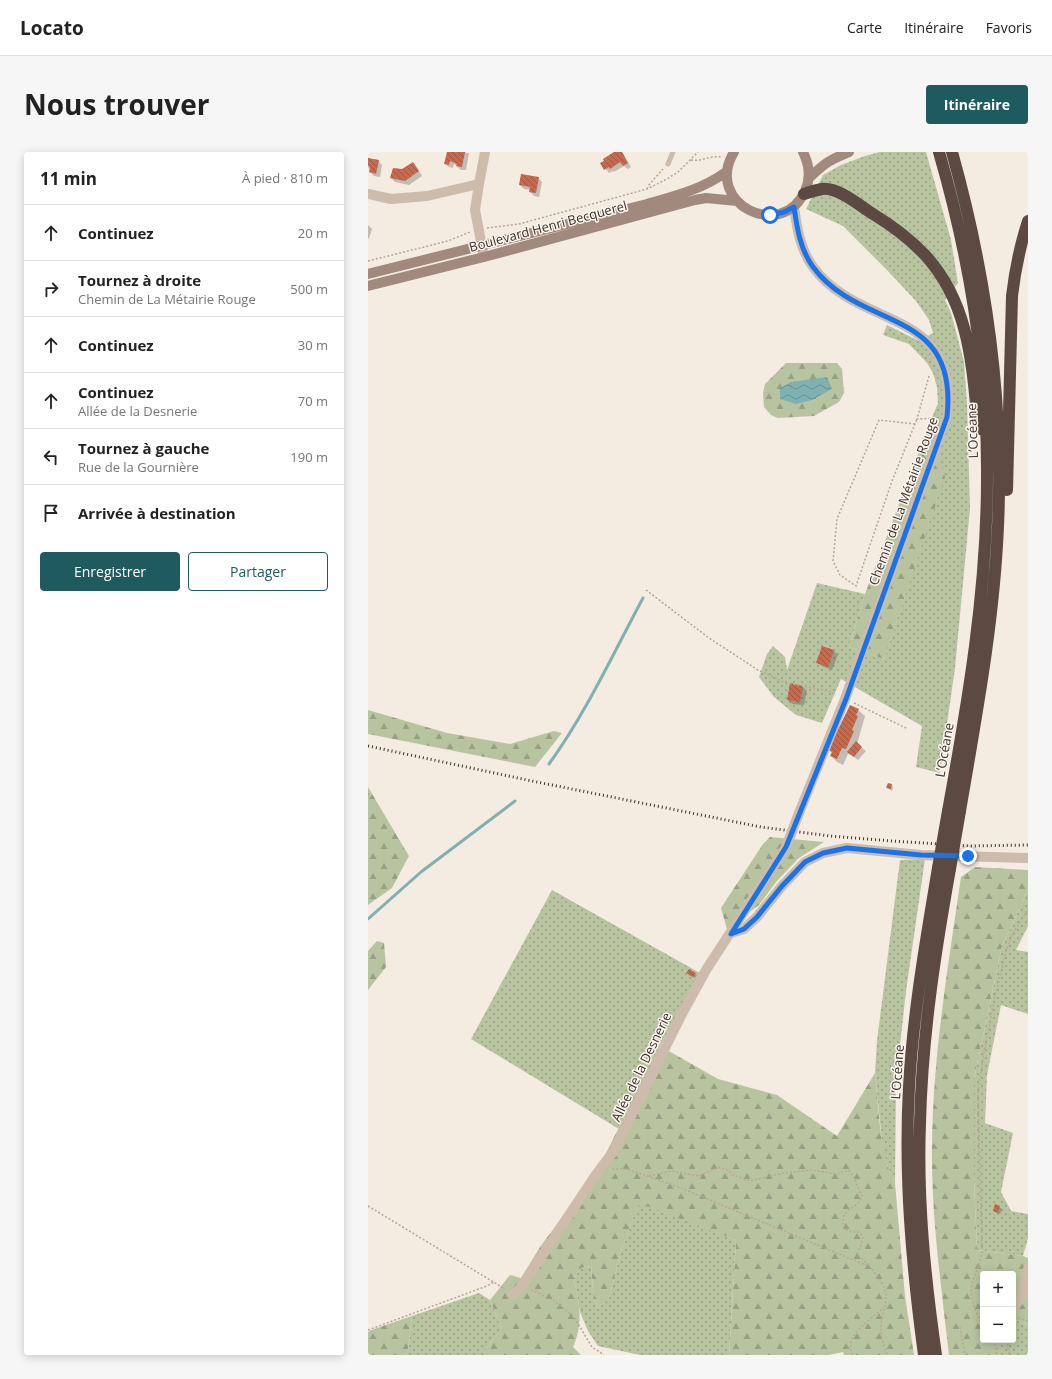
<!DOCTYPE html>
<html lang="fr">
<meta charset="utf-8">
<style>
:root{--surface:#fff;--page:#f6f6f6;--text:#222;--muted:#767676;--line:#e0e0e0;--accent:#1f5a5e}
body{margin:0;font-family:"Open Sans",sans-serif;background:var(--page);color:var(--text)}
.controls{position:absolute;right:12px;bottom:12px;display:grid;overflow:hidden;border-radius:4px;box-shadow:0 2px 10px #0003}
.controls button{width:36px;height:36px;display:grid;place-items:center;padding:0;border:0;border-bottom:1px solid var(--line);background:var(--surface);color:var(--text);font:20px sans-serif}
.stop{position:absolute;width:12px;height:12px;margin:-9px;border:3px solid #1a73e8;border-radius:50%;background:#fff}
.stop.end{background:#1a73e8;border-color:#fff;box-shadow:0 1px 4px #0008}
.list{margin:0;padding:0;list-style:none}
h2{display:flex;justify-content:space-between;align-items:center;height:52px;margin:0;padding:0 16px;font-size:17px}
h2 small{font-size:13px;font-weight:400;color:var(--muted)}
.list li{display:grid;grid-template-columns:26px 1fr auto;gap:12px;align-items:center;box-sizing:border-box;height:56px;padding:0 16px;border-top:1px solid var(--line)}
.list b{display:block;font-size:15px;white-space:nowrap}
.list p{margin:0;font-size:13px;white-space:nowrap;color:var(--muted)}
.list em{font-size:13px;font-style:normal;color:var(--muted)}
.actions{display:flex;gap:8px;padding:12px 16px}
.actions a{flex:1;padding:9px 0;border:1px solid var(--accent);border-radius:4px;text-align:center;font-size:14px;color:var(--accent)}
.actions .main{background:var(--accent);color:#fff}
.icon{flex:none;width:22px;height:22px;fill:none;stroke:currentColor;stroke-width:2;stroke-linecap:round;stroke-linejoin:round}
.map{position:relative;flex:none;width:660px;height:1203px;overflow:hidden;border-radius:4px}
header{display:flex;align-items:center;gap:24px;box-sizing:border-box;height:56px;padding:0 20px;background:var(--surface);border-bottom:1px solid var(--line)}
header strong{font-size:19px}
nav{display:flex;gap:22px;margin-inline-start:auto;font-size:14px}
.intro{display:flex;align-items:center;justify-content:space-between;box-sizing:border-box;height:96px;padding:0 24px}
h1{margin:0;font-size:28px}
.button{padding:10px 18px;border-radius:4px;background:var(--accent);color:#fff;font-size:14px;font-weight:700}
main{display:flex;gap:24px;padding:0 24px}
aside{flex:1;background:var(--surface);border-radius:4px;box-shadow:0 2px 10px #0003}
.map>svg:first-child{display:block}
.grass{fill:url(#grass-dots)}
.forest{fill:url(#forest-firs)}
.water{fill:url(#water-waves)}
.shadow{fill:#0003}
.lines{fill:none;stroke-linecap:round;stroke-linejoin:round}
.stream{stroke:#7fb0b2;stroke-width:3}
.building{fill:url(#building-back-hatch)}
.path{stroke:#b9a596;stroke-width:1.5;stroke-dasharray:2 2;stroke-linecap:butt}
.service{stroke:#cdbbac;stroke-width:5}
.minor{stroke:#cdbbac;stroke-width:10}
.secondary{stroke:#a18a7d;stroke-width:10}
.motorway{stroke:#5c4a42;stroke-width:12}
.rail{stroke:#3b302b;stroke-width:3;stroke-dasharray:1 3;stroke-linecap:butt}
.minor-bridge{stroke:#cdbbac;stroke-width:10}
.motorway-bridge{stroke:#5c4a42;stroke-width:12}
.route{stroke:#1a73e8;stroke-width:5}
.labels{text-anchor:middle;stroke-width:3;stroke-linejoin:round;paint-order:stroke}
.street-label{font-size:13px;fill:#3b302b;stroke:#fbf5ee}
</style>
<header>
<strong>Locato</strong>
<nav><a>Carte</a><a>Itinéraire</a><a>Favoris</a></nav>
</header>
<div class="intro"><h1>Nous trouver</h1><a class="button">Itinéraire</a></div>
<main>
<aside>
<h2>11 min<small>À pied · 810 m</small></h2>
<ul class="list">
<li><svg class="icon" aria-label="ahead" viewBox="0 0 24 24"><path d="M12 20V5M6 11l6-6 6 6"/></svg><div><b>Continuez</b></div><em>20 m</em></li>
<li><svg class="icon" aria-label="right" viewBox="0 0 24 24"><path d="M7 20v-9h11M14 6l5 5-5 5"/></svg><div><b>Tournez à droite</b><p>Chemin de La Métairie Rouge</p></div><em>500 m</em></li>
<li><svg class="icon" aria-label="ahead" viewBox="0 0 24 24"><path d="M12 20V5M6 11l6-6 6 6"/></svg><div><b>Continuez</b></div><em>30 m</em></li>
<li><svg class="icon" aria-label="ahead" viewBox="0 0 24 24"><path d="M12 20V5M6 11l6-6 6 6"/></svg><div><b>Continuez</b><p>Allée de la Desnerie</p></div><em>70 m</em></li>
<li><svg class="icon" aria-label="left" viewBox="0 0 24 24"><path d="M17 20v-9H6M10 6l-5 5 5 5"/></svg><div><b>Tournez à gauche</b><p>Rue de la Gournière</p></div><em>190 m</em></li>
<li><svg class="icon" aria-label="arrive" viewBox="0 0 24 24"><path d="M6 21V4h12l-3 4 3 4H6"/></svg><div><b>Arrivée à destination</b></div></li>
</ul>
<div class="actions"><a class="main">Enregistrer</a><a>Partager</a></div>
</aside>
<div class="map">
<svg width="660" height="1203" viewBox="0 0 660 1203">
<defs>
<pattern id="grass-dots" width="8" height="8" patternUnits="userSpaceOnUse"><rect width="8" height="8" fill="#b8c4a0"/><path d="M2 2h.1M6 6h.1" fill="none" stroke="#97a083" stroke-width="1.8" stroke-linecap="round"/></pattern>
<pattern id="forest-firs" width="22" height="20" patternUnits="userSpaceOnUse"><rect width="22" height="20" fill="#b8c4a0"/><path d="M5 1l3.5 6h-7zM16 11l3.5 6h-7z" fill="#97a083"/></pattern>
<pattern id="water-waves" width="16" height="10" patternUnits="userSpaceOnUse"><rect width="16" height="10" fill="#7fb0b2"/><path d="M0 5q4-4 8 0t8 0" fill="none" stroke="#699091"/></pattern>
<pattern id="building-back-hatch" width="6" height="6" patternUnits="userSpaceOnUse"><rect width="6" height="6" fill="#c8694b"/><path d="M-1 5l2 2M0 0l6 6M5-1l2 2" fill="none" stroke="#a4573f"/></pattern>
</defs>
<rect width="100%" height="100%" fill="#f4ebe1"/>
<path class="grass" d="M512 0H558L583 88 590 131 577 148 583 161 596 210 599 252 602 356 587 516 572 621 548 615 554 574 473 527 454 571 428 563 406 545 391 525 399 502 405 494 417 505 419 518 449 431 497 442 481 495 516 507 576 325 561 273 570 251 569 235 565 221 559 211 541 192 515 183 519 173 551 189 565 181 561 168 548 149 519 118 475 74 438 57 455 23 473 13 497 4Z
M557 707 538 839 528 930 527 1031 523 1024 515 999 507 921 509 889 532 708Z
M184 738 332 821 292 894 251 977 103 887Z
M660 738V774L648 798 660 800V862L633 853 619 923 617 971 645 981 633 1040 643 1059 660 1062V1086L655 1104 609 1098 606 1026V927L634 794Z
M271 1050 368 1088 361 1203H272L230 1194 220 1179 212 1160 206 1126 213 1116 223 1114 226 1148 230 1156 241 1146 253 1099Z
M111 1141 122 1148 134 1177 120 1194 115 1203H38L40 1198 44 1164Z
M645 1167 660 1173V1203H630L631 1188H645Z"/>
<path class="forest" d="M418 211H469L474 217 476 241 471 250 446 264 410 266 403 263 396 255 395 241 397 232Z
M561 273 577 325 516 507 481 495 497 442Z
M0 558 79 581 142 592 186 579 194 581 167 615 0 582Z
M0 635 41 704 24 736 0 753Z
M402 685 456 690 431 706 408 730 391 753 359 777 353 756 395 692Z
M607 715 660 718V738L634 794 606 927V1026L609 1098 655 1104 660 1106V1173L645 1167V1122H615V1188H631L630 1203H581C573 1133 563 1063 564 992 565 903 580 814 593 725Z
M9 789 16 791 18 815 0 838V799Z
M292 894 350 927 409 943 469 984 507 921C511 954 511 1002 527 1031L537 1144 546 1203H476L475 1200 460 1203H361L368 1088 271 1051 253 1099 241 1146 230 1156 226 1148 223 1114 213 1116 206 1126C211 1152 216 1170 205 1195L213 1203H115L120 1194 134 1177 122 1148 142 1123 153 1126 172 1095 230 1017Z
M44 1164 40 1198 38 1203H0V1180L3 1178Z"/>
<path class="water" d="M459 225 464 237 444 248 428 252 412 247V236L423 230Z"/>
<path class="shadow" d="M80 0 101 1 98 18H93L86 12 85 16 81 15 77 11Z
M247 0H254L263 15 260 17 256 14 246 20 245 19 241 21 233 11Z
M0 7 10 9 14 13 12 25 6 24 2 20 3 17 0 16Z
M49 16 54 24 41 33 27 30 23 26 35 18Z
M170 26 174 30 171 45 166 44 162 40 163 38 156 37 152 33Z
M0 73 4 77 1 87 0 86Z
M466 499 470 503 464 518 454 514 450 510Z
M435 535 439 539 436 553 424 552 420 548Z
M490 558 497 564 489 592 498 599 490 608 483 603 480 602 475 613 469 610 463 604 464 601 462 598Z
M524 633 525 635 524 639 520 636Z
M327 822 329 823 327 826 321 823Z
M628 1053 634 1057 632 1062 627 1060Z"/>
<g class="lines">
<path class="stream" d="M181 612C218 561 245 502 275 446
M0 767 53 720 147 649"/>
</g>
<path class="building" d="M79 0H97L94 15 88 14 89 12 82 9 81 13 76 12Z
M246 0H254L260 11 255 14 252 10 242 17 241 15 236 18 232 11 236 9 235 7Z
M0 6 11 8 8 22 1 20 2 15 0 13Z
M45 10 51 19 37 29 22 26 25 16 34 17Z
M153 22 171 25 168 41 161 40 162 35 151 33Z
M454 494 466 498 460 515 448 511Z
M422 531 435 534 432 550 419 548Z
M482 553 491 557 488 563 490 564 484 578 486 579 478 597 474 596 469 607 462 604 464 600 460 598Z
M488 589 494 595 486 605 479 600Z
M520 631 524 632 523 637 518 636Z
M321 817 328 821 325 825 318 821Z
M627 1052 632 1054 630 1061 625 1059Z"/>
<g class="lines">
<path class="path" d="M323 8C333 10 343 3 354 5
M279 37 281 33 295 17
M119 76 151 72 279 37 299 27 310 20 330 0
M0 109 80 89 102 80
M561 224 549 267 569 266
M547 272 511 268 469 367 465 409 472 423 488 434 524 329 547 272 549 267
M278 438 341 486 390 518 418 531 461 539 468 543
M486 551 540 577
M0 641 2 645
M244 1017H259L313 1036 502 1115C509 1124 520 1136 518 1148 517 1157 513 1166 513 1176 512 1184 517 1195 519 1203
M281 1024 303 1019 331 1024 349 1016H354L360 1018 365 1023 382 1029 415 1021 445 1018 468 1022 481 1018 486 1025 494 1045C488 1059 470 1056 476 1077L485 1080H491L495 1085 493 1093 489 1102 501 1114
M0 1054 137 1137
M163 1138 185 1148 206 1165 224 1195 236 1203
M650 1166 660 1169
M615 1173C607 1160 600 1143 605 1128 609 1119 612 1111 614 1101L610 942 615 906 627 844 638 800 644 783 660 757
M592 1175 597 1203
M0 1178 119 1134 126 1130
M626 1188 629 1203
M639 1188 641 1203
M484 1203C483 1199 482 1195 483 1190 485 1179 507 1164 515 1156"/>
<path class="service" d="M300 12 305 0"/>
<path class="minor" d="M0 42 23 47 59 44 111 32
M426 55C429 76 432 97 445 115 493 180 591 153 579 265L477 547 431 661
M116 105 107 58 111 32 117 0
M363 781 376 777 389 765 414 734 437 710 455 701 479 696 553 703 660 706
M145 1143 154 1134 227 1024 245 1000 315 860 338 818 418 695
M645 1157 654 1144 660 1117"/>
<path class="secondary" d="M366 0C335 52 414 90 437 39 443 26 441 12 435 0
M441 26C457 11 461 8 481 0
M0 122 279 52C307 44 335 37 358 20
M0 134 116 105 327 48 338 46 369 49"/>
<path class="motorway" d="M571 0C602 107 620 216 619 327 619 439 600 550 580 659
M584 0C618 122 636 247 630 374 626 470 608 565 592 659
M436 42C442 40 448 38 454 37 470 35 491 53 505 62 523 73 542 87 557 103 601 151 604 211 610 273L612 277
M639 338 644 144C647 118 652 94 660 69
M556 1203C544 1114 536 1025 541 935 545 861 558 788 570 716
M568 1203C557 1126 549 1049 552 971 554 885 567 801 582 717"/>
<path class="rail" d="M0 594 164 629 393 675 462 684 524 689 601 694 660 693"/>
<path class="minor-bridge" d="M418 695 431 661"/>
<path class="motorway-bridge" d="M570 716 580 659
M582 717 592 659"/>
</g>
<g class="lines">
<path class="route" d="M402 63 416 60 426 55C429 76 432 97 445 115 493 180 591 154 579 265L478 547 418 695 363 782 376 777 389 765 414 734 437 710 455 701 479 696 553 703 600 704"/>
</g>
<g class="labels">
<g class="street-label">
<text transform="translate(180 74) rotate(-15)" y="5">Boulevard Henri Becquerel</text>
<text transform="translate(604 279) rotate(-92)" y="5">L’Océane</text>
<text transform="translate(535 349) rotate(-70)" y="5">Chemin de La Métairie Rouge</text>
<text transform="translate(576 598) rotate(-80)" y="5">L’Océane</text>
<text transform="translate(273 915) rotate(-64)" y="5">Allée de la Desnerie</text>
<text transform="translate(529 920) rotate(-86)" y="5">L’Océane</text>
</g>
</g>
</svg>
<div class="controls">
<button>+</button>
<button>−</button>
</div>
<div class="stop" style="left:402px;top:63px"></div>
<div class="stop end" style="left:600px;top:704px"></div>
</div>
</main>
